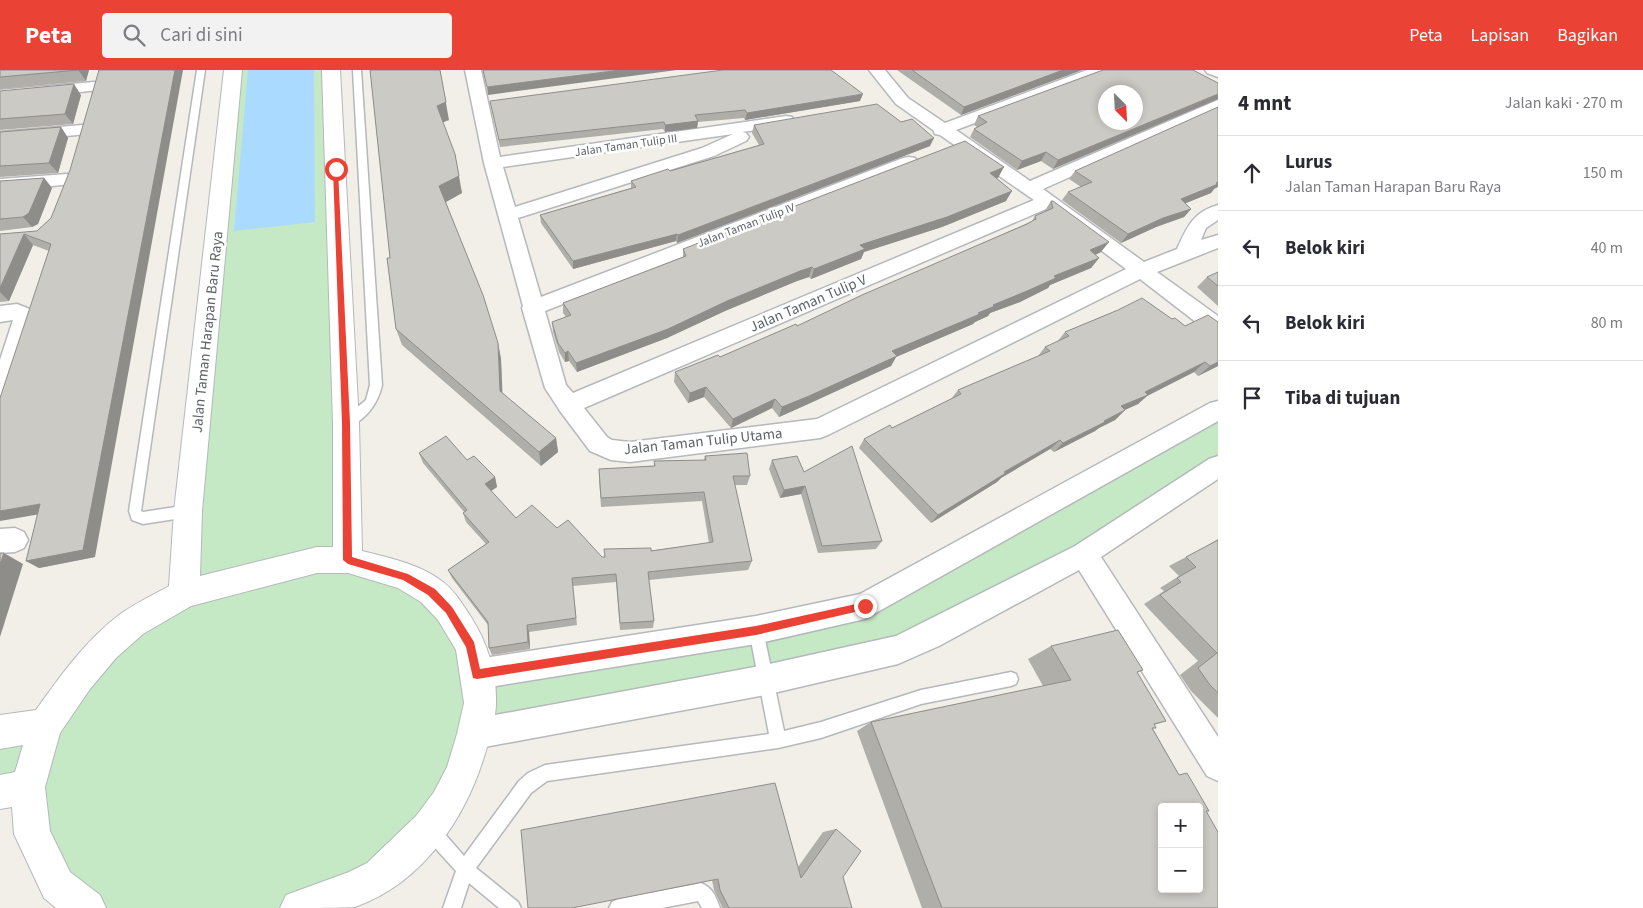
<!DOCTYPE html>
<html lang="id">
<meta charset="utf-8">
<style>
:root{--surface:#fff;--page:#f2f2f3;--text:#2b2b33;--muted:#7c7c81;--line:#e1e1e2;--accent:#ea4335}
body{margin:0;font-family:"Source Sans 3",sans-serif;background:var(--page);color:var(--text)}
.controls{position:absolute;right:15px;bottom:15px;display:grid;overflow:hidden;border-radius:5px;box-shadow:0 2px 8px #0003}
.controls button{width:45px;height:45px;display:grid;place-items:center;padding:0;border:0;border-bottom:1px solid var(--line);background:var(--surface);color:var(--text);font:25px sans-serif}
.compass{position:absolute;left:1098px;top:15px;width:45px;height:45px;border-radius:50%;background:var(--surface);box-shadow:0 2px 8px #0003;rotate:156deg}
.stop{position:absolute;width:15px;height:15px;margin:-11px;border:4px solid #ea4335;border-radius:50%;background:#fff}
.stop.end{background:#ea4335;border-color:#fff;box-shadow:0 1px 5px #0008}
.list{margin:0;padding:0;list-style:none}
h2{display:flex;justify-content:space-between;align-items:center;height:65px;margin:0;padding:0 20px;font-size:21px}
h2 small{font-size:16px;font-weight:400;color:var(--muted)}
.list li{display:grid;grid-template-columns:32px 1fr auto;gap:15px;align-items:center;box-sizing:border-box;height:75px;padding:0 20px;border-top:1px solid var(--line)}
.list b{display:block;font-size:19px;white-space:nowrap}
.list p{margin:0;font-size:16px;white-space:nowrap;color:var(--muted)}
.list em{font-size:16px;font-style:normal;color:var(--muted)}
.icon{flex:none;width:28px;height:28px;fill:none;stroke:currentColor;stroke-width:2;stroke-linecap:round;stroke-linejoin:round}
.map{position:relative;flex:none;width:1218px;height:838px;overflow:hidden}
header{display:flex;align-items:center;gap:30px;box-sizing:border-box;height:70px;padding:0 25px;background:var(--accent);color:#fff}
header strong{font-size:24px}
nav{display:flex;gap:28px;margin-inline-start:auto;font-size:18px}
.search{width:350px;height:45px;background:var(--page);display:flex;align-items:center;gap:12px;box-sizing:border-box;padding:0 18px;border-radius:5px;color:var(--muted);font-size:19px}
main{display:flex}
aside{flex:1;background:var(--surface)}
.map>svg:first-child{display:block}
.green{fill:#c5e8c5}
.water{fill:#aadaff}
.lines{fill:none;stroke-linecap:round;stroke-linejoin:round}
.service-casing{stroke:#b5b8bc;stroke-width:3}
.minor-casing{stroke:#b5b8bc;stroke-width:3}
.tertiary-casing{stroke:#b5b8bc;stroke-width:2}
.service{fill:#fff;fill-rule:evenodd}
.minor{fill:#fff;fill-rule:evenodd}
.tertiary{fill:#fff;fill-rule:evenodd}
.wall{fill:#afaea9}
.shaded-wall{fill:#8f8d8a}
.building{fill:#cccac5;stroke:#8f8d8a;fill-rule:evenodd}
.route{fill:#ea4335}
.labels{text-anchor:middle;stroke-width:5;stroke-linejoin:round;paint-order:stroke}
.far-street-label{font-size:12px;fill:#5f6368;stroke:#fff}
.street-label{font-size:15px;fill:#5f6368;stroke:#fff}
</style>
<header>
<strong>Peta</strong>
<div class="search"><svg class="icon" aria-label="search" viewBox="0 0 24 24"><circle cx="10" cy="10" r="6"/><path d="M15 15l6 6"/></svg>Cari di sini</div>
<nav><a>Peta</a><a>Lapisan</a><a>Bagikan</a></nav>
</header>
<main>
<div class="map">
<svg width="1218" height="838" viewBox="0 0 1218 838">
<rect width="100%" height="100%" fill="#f1efe8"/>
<path class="green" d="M233 0H331L348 489 432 522 477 604 865 536 1218 340V396L929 566 474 664 462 704 356 818 299 838H87L28 717 0 722V662L45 655 79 608 184 524Z"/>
<path class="water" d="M248 0H314L315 152 234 161Z"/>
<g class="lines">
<g class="service-casing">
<path id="service" d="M197 0H205L141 441 143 442 188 435 193 437 194 441 193 445 188 447 143 454 132 450 129 441Z
M353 0H361L382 315C378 334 365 351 346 358L342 356 340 353 342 350 366 330 370 315Z
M756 553 761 555 763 560 784 661 821 652 921 620 1011 602 1016 604 1018 609 1016 614 1011 616 921 634 821 668 778 678 547 711 531 723 476 798 518 832 521 838H499L469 813 461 838H443L456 801 425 767 423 761 425 755 431 753 437 755 464 786 519 711 528 703 545 695 769 664 749 560 751 555Z
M701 813C713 818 716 827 720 838H702L698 831 662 838H609L612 832 618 829Z"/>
</g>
<g class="minor-casing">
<path id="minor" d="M465 0H481L500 87 786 46 792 47 794 51 792 55 786 56 742 62 746 63 749 67 746 71 714 86 518 148 541 227 903 88 909 87 915 88 918 92 915 96 545 241 566 315 573 323 1034 130 940 65 935 64 933 60 896 34 869 0H885L908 28 945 53 1087 0H1109L1107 3 956 60 1030 111 1218 30V41L1043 119 1144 192 1177 179C1187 157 1193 142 1218 135V150L1206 158 1201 170 1218 165V178L1157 202 1218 246V265L1210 263 1140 209 828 365 820 368 630 392 611 390 590 381 560 341 545 318 522 238 523 236 484 93ZM733 64 702 78 515 137 503 97ZM1046 139 1126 199 817 349 630 372 612 370 607 367 584 338Z
M1205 0H1218V7L1207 3Z
M94 12 100 14 102 17 100 20 0 30V20Z
M82 55 88 56 90 60 88 64 0 72V62Z
M67 104 73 106 76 110 73 114 0 121V109Z
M17 234 32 240 36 245 11 325 8 331 0 334V290L13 250 0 252V236Z
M1218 331V351L865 549 756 574 477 619 467 614 462 604 467 594 477 589 756 546 860 524 1210 333Z
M1218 386V409L1101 487 1218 667V711L1207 706 1079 500 939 576 898 594 765 625 474 679 463 675 459 664 463 653 474 649 765 595 896 566 1075 476 1209 389Z
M15 458 24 462 28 470 24 478 15 482 0 483V459Z"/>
</g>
<g class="tertiary-casing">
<path id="tertiary" d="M224 0H242L202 441 200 506 317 477H333V353L322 0H340L359 353 362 481C390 488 420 494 443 512 455 521 463 535 471 547 487 572 497 603 496 633 496 647 491 663 487 677 468 745 425 812 355 837 343 838 296 838 280 838L286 825 349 802 367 793 416 746 434 722 447 697 457 664 464 633 456 580 438 550 421 532 398 518 348 503H317L191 536 143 564 116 588 90 619 60 663 45 717 50 761 70 802 100 825 106 838H56L44 828 14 764 12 737 0 739V705L15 702 23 675 0 679V645L36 640C61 605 85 571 119 545 134 534 153 525 169 516L174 441Z"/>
</g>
<use href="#service" class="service"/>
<use href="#minor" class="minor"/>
<use href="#tertiary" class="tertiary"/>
</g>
<path class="wall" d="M0 0H89L86 11 0 19Z
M370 0 449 50 443 52 462 123 446 132 498 273 501 289 502 324 556 368 558 382 541 396 402 275 396 259 390 188Z
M897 0H1082L961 45Z
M1193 0 1053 99 1041 91 1017 100 970 67 974 59 977 57 974 55 978 46Z
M0 21 81 25 73 54 0 60Z
M490 31H860L745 50 744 48 698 52 697 58 665 62 663 59 500 77Z
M754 55 930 76 677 173 676 171 573 199 541 153 540 145 631 118V111L670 101 759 75 752 63Z
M61 57 68 68 58 103 0 107V62Z
M1075 101 1214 119 1211 123 1185 133 1191 139 1184 147 1156 157 1121 173 1062 130 1068 122 1081 117 1069 109Z
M44 108 52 118 38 154 32 157 0 161V111Z
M996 108 1006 131 942 157 864 182 861 189 811 209 809 207 797 211 725 241 667 268 577 302 569 291 565 292 559 282 553 262 552 252 566 247 563 243V233L683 187V179L998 108Z
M1051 131 1101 182 1095 185 1099 188 1091 198 1050 215 1048 218 1020 232 990 243 988 246 975 252 973 254 896 287 891 296 806 335 779 347 772 338 731 358 704 327 688 333 674 312 675 302 720 287 797 256 1032 151 1035 146 1044 142Z
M51 148 95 487 39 498 26 491 38 445 49 181 33 175 9 231 0 232V164L37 161Z
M1218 202V236L1197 217 1207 207Z
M1118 240 1218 296 1198 306 1194 302 1147 326 1138 334 1125 340 1115 350 1099 358 1095 361 1054 382 1050 379 1001 408 997 412 931 453 859 378 864 369 892 358 951 329 958 320 1038 286 1045 277 1057 272 1065 262Z
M419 383 467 390 495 407 497 417 491 421 516 448 557 458 602 487 709 473 702 431 601 437 599 409V399L654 396V391L704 390 705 386 750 406 747 415H735L752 491 748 500 649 510 654 551 653 558 620 560 616 512 573 516 577 555 529 562 530 579 492 585 489 578 488 555 452 508 448 500 486 474 466 452 463 443 464 442 423 393Z
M772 390 804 402 882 471 876 479 818 483 801 424 780 428 769 399Z
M1218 469V648L1191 621 1180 605 1198 591 1144 534 1164 521 1160 518 1179 506 1169 496 1186 487 1205 477Z
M1051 576 1143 600 1137 602 1166 651 1154 655 1153 659 1179 705 1206 741 1218 838H922L857 661 871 652 1043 616 1028 589Z
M836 759 843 807 852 838H721L722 837 714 820 712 810 528 838 798 797 823 762Z"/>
<path class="shaded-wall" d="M79 0H89L86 11 79 1Z
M175 0H183L95 487 39 498 26 491Z
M440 0 449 50 441 53 437 36Z
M621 0H677L488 25 487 17Z
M1063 0H1082L961 45 964 37Z
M74 14 81 25 73 54 65 44Z
M863 24 860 31 745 50 747 43Z
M1218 24V29L1053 99 1058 90Z
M698 51 697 58 665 62V55Z
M61 57 68 68 58 103 49 93Z
M934 68 930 76 677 173 678 165Z
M1046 82 1041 91 1017 100 1022 91Z
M455 84 462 123 444 133 439 116Z
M1004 97 998 108 984 113 990 103Z
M44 108 52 118 38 154 32 157 23 147Z
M1218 112V117L1214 119 1211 123 1174 138 1181 129Z
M1012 121 1006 131 942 157 864 182 861 189 811 209 814 199 860 175Z
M1191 139 1184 147 1156 157 1121 173 1128 164 1163 148Z
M24 164 33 175 9 231 0 222V218Z
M677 164 676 171 573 199V191Z
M1109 172 1101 182 1082 191 1090 180Z
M1099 188 1091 198 1050 215 1048 218 1020 232 990 243 988 246 975 252 973 254 896 287 891 296 806 335 779 347 782 337 892 281 978 243 993 235 1054 206Z
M812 197 809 207 797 211 725 241 667 268 577 302 576 293 800 201Z
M498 273 501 289 503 337 500 321Z
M568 281 569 291 565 292V283Z
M1205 292 1194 302 1147 326 1138 334 1111 346 1121 336 1145 322Z
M1218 292V296L1198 306 1210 296Z
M706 317 704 327 688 333 690 323Z
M775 329 772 338 731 358 733 349Z
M1125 340 1115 350 1099 358 1095 361 1054 382 1063 373 1104 351Z
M556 368 558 382 541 396 539 382Z
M1060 370 1050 379 1001 408 997 412 931 453 938 445 1004 402Z
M495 407 497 417 488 423 485 414Z
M805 416 801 424 780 428 784 420Z
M40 434 52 442 0 451V441Z
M4 483 23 494 0 567V494Z
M527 555 529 562 530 579 528 572Z"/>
<path class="building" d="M0 0H79L0 7Z
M99 0H175L83 480 26 491 40 434 0 441V328L51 174 24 164 0 218V164L37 161 51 148 70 100Z
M370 0H440L446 32 437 36 455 84 459 106 439 116 483 225 498 273 500 321 556 368 539 382 396 259 387 188H390Z
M483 0H621L487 17Z
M723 0H831L863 24 747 43 745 40 695 45 698 51 665 55 664 52 499 70 490 31Z
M912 0H1063L964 37Z
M1103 0H1193L1218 13V24L1058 90 1046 82 1022 91 974 59 987 52 978 46ZM1106 22H1136V52H1106Z
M74 14 65 44 0 49V21Z
M877 34 901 52 912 49 934 68 678 165 677 164 573 191 540 145 636 117 631 111 668 99 670 101 764 74 754 55Z
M1218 37V112L1216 113 1218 114 1181 129 1191 139 1163 148 1128 164 1068 122 1092 112 1075 101Z
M61 57 49 93 0 96V62Z
M965 71 1004 97 990 103 1012 121 947 147 860 175 865 179 814 199 812 197 800 201 727 231 668 259 576 293 568 281 565 283 558 273 552 252 571 245 563 233 686 186 683 179Z
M44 108 29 143 23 147 0 149V111Z
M1051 131H1053L1109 172 1090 180 1099 188 1054 206 1056 208 1027 221 993 235 995 236 978 243 980 244 892 281 897 286 809 326 782 337 775 329 733 349 706 317 690 323 675 302 718 285 720 287 796 254 797 256 862 225 1027 154 1036 149 1035 146 1053 138Z
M1218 202V216L1207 207Z
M1142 228 1172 249 1175 248 1185 256 1208 245 1218 252V292L1210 296 1205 292 1145 322 1148 325 1121 336 1125 340 1104 351 1105 352 1063 373 1060 370 1004 402 1006 403 938 445 864 369 890 355 892 358 961 324 958 320 1050 281 1045 277 1069 266 1065 262 1118 240Z
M446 366 467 390 474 386 495 407 485 414 516 448 532 435 557 458 568 450 602 487H605L604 479 651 478V481L713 472 704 422 601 428 599 399 655 396 654 391 706 390 705 386 747 383 750 406H733L752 491 648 502 654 551 620 553 616 504 572 508 576 548 527 555 528 572 489 578 488 552 448 500 489 472 463 443 467 440 419 383Z
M852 376 882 471 822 476 805 416 784 420 772 390 797 386 804 402Z
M1218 470V623L1210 615 1198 598 1217 583 1160 525 1181 512 1177 508 1196 497 1186 487Z
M0 483H4L0 494Z
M1118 560 1143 600 1137 602 1166 651 1154 654 1156 658H1152L1179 705 1187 703 1209 741H1206L1218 762V838H942L871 652 1071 610 1051 576ZM1162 737H1199V819H1162Z
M775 713 801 808 836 759 861 781 843 807 852 838H729L720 820 718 809 572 838H528L521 760Z"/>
<path class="route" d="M336 97 338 99 350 353 352 487 408 504 435 519 452 537 474 572 480 599 756 556 865 532 869 536 868 539 756 565 477 609 473 608 466 577 446 543 428 525 403 510 348 494 343 490 342 353 333 99Z"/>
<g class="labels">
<g class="far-street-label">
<text transform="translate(626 75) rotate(-8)" y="4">Jalan Taman Tulip III</text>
<text transform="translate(746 155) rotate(-21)" y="4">Jalan Taman Tulip IV</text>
</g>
<g class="street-label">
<text transform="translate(808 233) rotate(-23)" y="5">Jalan Taman Tulip V</text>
<text transform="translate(207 262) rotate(-84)" y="5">Jalan Taman Harapan Baru Raya</text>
<text transform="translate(703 371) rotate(-6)" y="5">Jalan Taman Tulip Utama</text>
</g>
</g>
</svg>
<div class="controls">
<button>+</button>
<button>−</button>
</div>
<svg class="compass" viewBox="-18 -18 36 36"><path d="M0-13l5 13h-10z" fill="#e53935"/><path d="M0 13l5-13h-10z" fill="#7c7c81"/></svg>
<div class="stop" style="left:336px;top:99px"></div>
<div class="stop end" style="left:865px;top:536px"></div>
</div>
<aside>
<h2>4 mnt<small>Jalan kaki · 270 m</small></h2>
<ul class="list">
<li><svg class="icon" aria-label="ahead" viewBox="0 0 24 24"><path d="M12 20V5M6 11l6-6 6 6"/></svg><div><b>Lurus</b><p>Jalan Taman Harapan Baru Raya</p></div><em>150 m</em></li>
<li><svg class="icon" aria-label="left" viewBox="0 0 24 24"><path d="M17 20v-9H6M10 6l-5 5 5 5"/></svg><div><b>Belok kiri</b></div><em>40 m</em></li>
<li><svg class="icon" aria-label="left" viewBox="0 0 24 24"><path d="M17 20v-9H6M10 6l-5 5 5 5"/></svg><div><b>Belok kiri</b></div><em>80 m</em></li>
<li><svg class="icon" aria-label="arrive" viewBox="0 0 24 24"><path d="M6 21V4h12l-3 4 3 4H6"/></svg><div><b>Tiba di tujuan</b></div></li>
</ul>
</aside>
</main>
